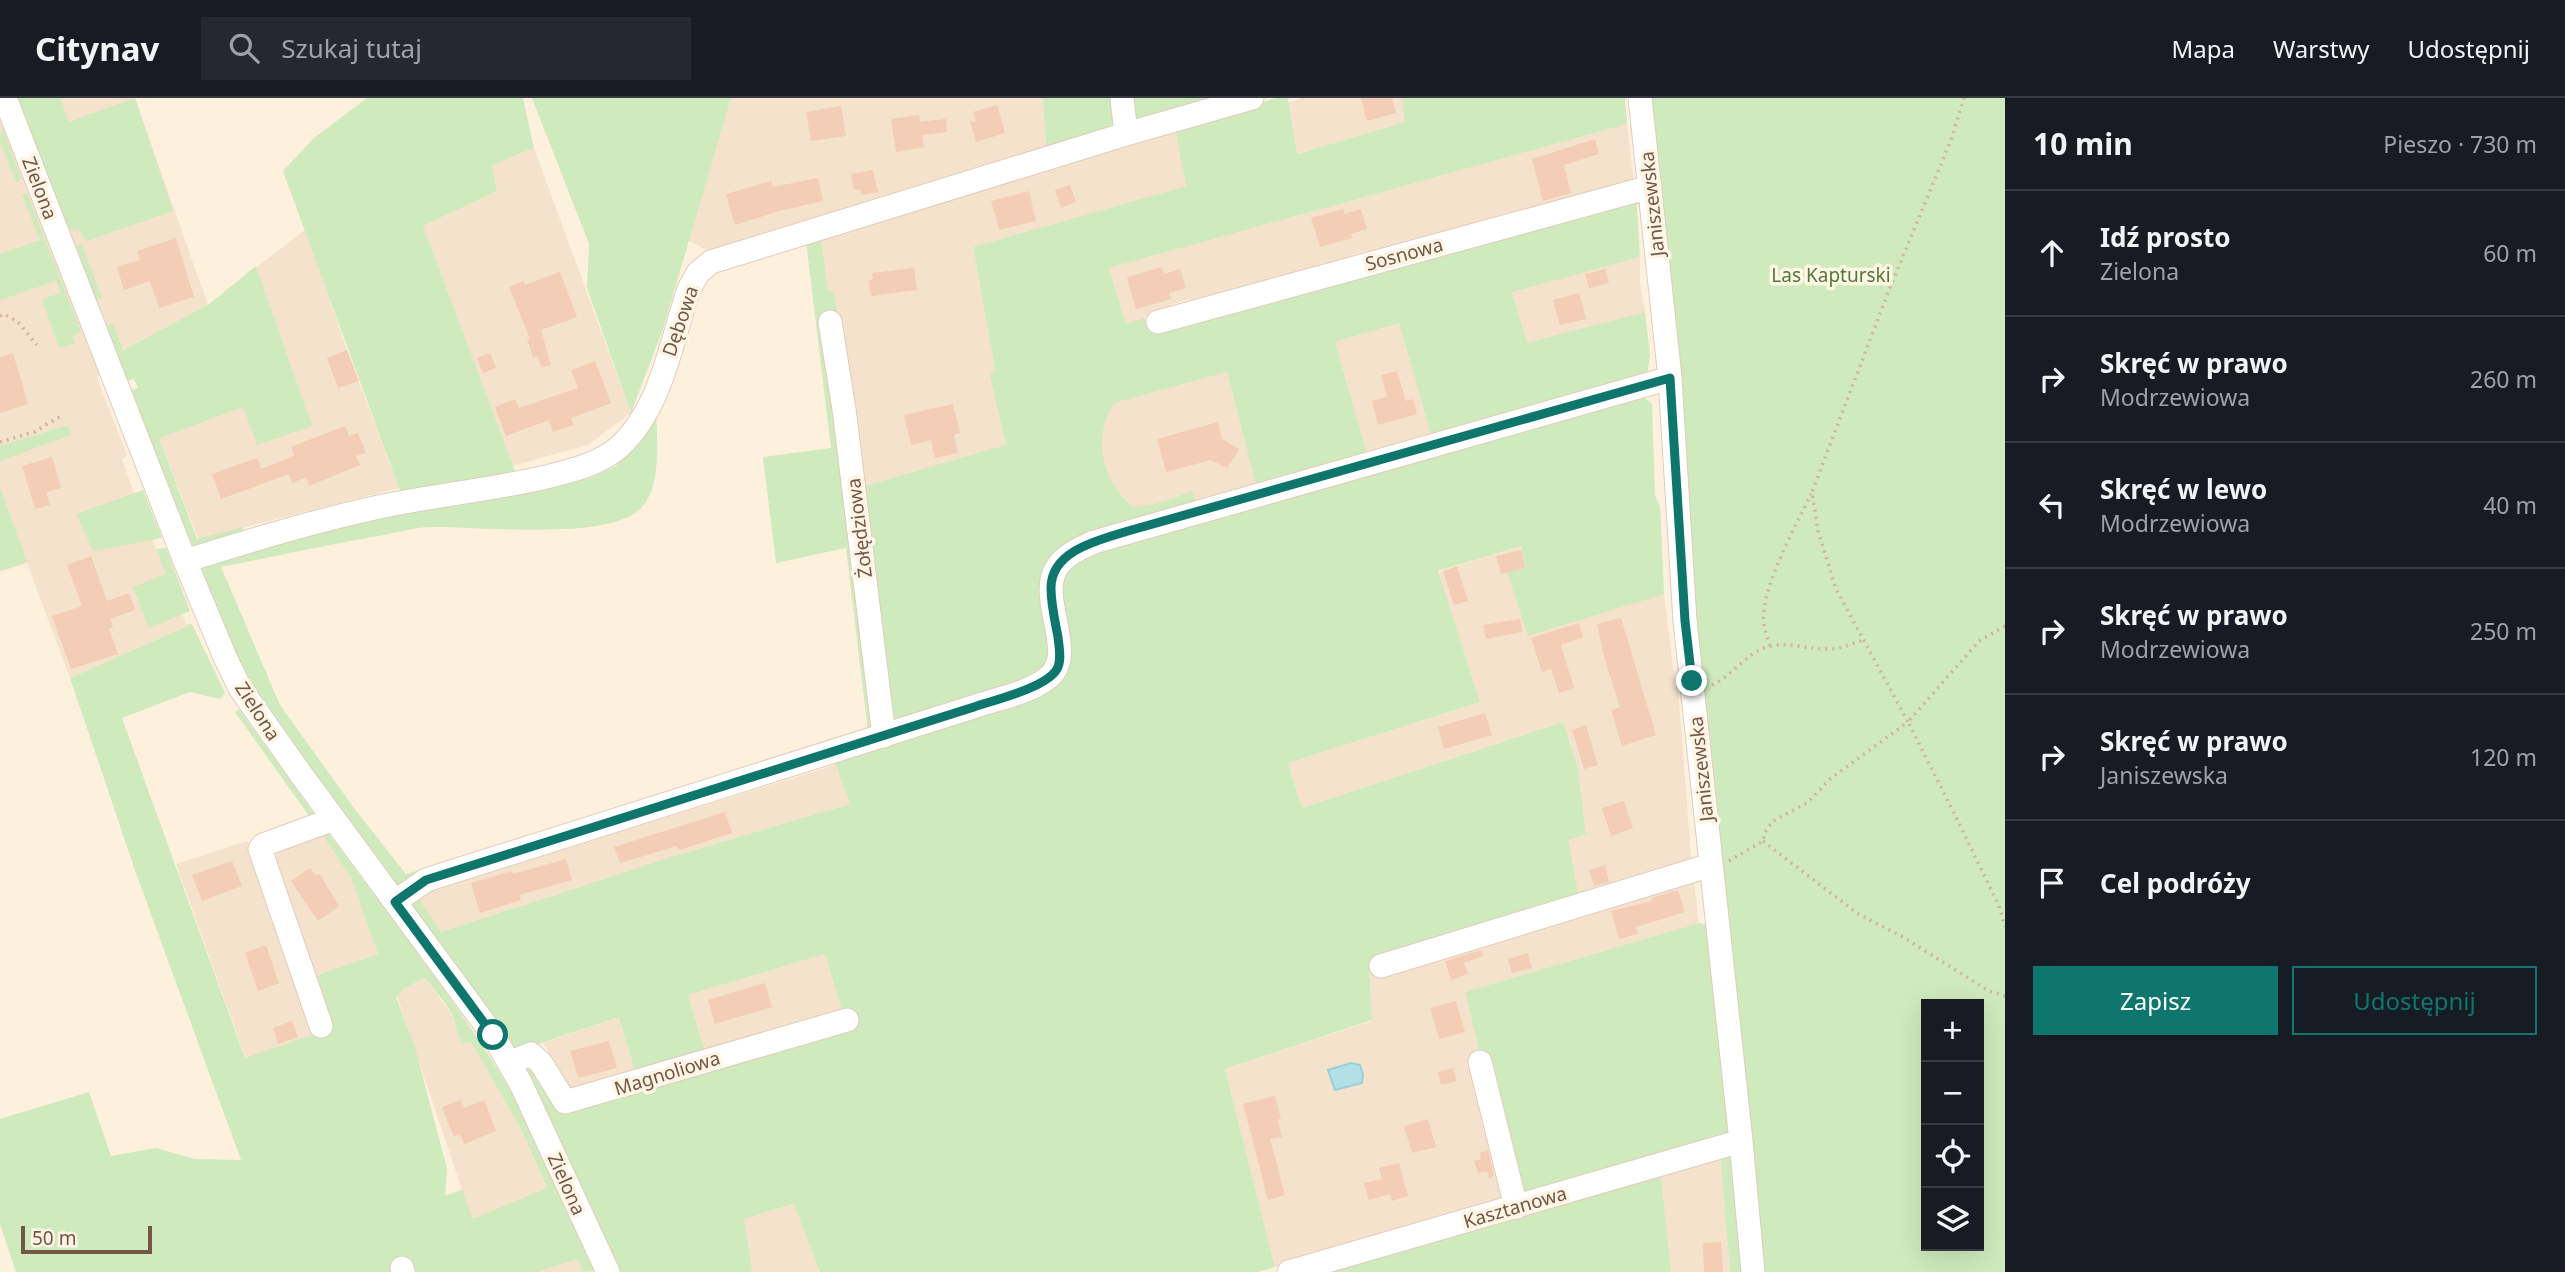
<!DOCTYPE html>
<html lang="pl">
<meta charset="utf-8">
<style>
:root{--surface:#171b24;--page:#242831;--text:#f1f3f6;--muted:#9ea1a6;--line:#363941;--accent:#0f766e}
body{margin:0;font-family:"Noto Sans",sans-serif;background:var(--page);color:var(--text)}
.controls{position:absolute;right:21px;bottom:21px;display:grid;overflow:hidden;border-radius:0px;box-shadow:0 7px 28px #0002}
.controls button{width:63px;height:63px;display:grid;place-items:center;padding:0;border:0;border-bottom:2px solid var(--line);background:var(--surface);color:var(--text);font:35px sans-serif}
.scale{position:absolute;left:21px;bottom:18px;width:131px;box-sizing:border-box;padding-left:7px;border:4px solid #735646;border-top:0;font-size:19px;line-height:24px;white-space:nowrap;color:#735646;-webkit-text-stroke:5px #fff5e5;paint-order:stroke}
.stop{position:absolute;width:21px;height:21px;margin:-16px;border:5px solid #0f766e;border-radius:50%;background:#fff}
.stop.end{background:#0f766e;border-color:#fff;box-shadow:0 2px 7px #0008}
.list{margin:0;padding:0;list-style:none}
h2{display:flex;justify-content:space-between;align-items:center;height:91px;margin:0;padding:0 28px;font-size:30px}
h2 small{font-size:23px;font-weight:400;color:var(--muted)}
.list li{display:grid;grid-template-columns:46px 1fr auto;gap:21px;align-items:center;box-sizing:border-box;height:126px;padding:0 28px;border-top:2px solid var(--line)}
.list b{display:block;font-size:26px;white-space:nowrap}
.list p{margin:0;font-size:23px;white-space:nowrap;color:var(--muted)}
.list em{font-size:23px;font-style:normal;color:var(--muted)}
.actions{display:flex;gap:14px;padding:21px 28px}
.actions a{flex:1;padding:16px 0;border:2px solid var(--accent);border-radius:0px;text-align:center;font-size:24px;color:var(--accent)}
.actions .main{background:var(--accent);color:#fff}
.icon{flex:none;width:38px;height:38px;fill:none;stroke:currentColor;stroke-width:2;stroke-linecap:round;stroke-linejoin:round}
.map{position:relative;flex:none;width:2005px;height:1174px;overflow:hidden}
header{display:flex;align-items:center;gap:42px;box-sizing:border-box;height:98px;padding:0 35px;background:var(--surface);border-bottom:2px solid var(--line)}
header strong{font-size:33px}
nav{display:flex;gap:38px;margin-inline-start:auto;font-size:24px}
.search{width:490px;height:63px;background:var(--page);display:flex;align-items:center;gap:18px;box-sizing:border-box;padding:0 24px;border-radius:0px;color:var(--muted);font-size:26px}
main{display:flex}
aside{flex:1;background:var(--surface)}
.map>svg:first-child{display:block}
.residential{fill:#f5e2cc}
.green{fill:#cfeabd;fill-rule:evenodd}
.water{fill:#b3dfe6;stroke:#98cfd9;stroke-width:2}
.building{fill:#f3cdb5}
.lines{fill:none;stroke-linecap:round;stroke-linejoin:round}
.minor-casing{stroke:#e1ccba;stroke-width:25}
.path{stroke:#d7b199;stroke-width:3.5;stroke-dasharray:2 5;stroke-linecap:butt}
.minor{stroke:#fff;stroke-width:23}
.route{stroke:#0f766e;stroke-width:9}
.labels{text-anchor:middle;stroke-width:7;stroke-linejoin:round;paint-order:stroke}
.street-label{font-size:19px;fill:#735646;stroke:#fff5e5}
.park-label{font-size:19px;fill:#507a3d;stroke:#fff5e5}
</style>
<header>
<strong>Citynav</strong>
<div class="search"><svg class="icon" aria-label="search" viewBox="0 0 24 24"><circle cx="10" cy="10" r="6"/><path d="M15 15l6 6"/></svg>Szukaj tutaj</div>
<nav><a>Mapa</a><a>Warstwy</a><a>Udostępnij</a></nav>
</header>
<main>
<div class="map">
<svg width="2005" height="1174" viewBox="0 0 2005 1174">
<rect width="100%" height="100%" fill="#fdf1de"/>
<path class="residential" d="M0 0H135L208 207 306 131 347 252 399 390 198 441 159 340 208 208 122 252 97 280 127 357 122 361 134 395 186 526H192L70 580 27 465 0 474Z
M731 0H1115L1119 47 1175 30 1187 88 973 149 995 273 989 275 1006 348 861 389 834 193 828 194 819 127 712 155 688 142Z
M1302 0H1489L1296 56 1289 4Z
M1627 26 1634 84 1372 158 1368 153 1360 155 1351 157 1349 164 1195 207 1190 201 1170 207 1167 213 1126 226 1109 170Z
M534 50 631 315 588 347 512 368 423 128 497 93 492 67Z
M1640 159V184L1645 214 1527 246 1512 193Z
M1399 225 1431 337 1367 355 1335 244Z
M1227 274 1256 387 1114 428 1083 313Z
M1660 409 1664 496 1675 587 1678 591 1692 768 1699 825 1465 894 1514 1096 1321 1155 1315 1153 1300 1158 1295 1162 1275 1169 1225 971 1372 923 1369 867 1579 799 1567 741 1586 736 1578 670 1563 624 1302 710 1288 665 1480 604 1438 474 1569 433Z
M835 667 850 706 668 760 441 834 418 799 423 790 517 766Z
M321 735 351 780 378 856 312 879 273 769 279 747Z
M247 743 315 936 246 961 176 766Z
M825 856 843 916 706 957 688 897Z
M425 880 471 943 520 1029 583 1174H417L444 1098 462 1092 396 895Z
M619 919 637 980 573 996 543 945Z
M1721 1060 1730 1174H1671L1661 1078Z
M795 1106 820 1174H611L744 1121Z"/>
<path class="green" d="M14 0H60L69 24 135 0 173 113 86 143 80 132 65 131Z
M367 0H523L534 50 492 67 497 93 423 128 516 376 403 398 399 390 283 73 314 40Z
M532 0H731L663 231 631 315 587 190 589 146Z
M1043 0H1115L1118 35 1047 55Z
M1128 0H1240L1143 22 1129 17Z
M1276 0H1288L1297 56 1405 24 1402 0H1625L1627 26 1109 170 1126 226 1144 220 1149 233 1636 96 1640 159 1512 194 1527 245 1645 214 1650 257 1647 278 1431 337 1399 225 1335 244 1367 355 1256 387 1227 274 1114 305C1091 340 1103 381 1132 409 1155 408 1172 401 1192 393L1196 403 1637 293 1652 306 1655 397 1660 409 1664 496 1528 538 1507 474 1525 470 1521 448 1438 473 1480 604 1288 665 1302 710 1563 624 1578 670 1586 736 1568 742 1579 799 1369 867 1372 922 1225 971 1275 1169 1258 1174H820L794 1106 744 1121 752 1174H619L525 968V964L567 1012 843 916 825 856 688 897 706 957 637 980 619 919 520 952 511 949 411 807 418 799 441 834 668 760 850 706 833 661 1062 580 1067 575 1044 576 898 625 891 614 861 389 1006 347 989 275 995 272 973 149 1186 88 1175 30Z
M1644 0H2005V1174H1759ZM1926 906H1979V1148H1926Z
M2 28 21 81 16 84 0 44Z
M27 95 81 234 72 237 75 245 59 250 42 201 61 195 56 183 0 202V156L40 142 22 97Z
M821 140 828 193H834L837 214 820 216 835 278 873 630 868 633 846 450 776 465 763 359 831 350 806 143Z
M82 146 102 200 93 202 72 150Z
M256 168 312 328 257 347 243 309 159 340 197 441 243 429V436L197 448 189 446 130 293 138 290 134 281 124 284 102 230 113 225 123 252 208 207Z
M656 305C656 336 664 390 639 412 607 442 480 429 435 429 417 428 396 435 378 438 325 447 273 459 221 469L280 607 354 710 406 776 460 760 399 789 391 787 256 597 229 544 199 473 204 465 375 419 592 379 616 368 630 351Z
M68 327 71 337 0 363V348Z
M0 389 27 464 0 473Z
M143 392 162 440 93 453 76 416Z
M166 450 190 513 149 530 133 489 166 476 156 451Z
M192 526 225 595 220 601 190 594 122 620 245 960 329 931 312 879 378 856 351 780 321 735 326 732C386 814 450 894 503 980 540 1040 565 1109 594 1173L583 1174 577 1161 537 1174H16L0 1126V1021L89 994 111 1058 156 1050 195 1061 241 1062 137 778 70 580ZM425 880C433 891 452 911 455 923 457 932 458 937 462 945L471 944 520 1029 547 1090 473 1121 462 1092 445 1098 447 1071 415 949 396 899 403 891Z
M239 611 317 720 312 722 235 614Z
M1699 825 1709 827 1733 1035 1514 1096 1465 894Z
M1720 1053 1735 1057 1748 1174H1730Z
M1661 1078 1671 1174H1317L1470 1128Z"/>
<path class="water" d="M1351 965 1360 967 1363 976 1362 985 1335 992 1328 972Z"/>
<path class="building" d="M1361 0H1392L1396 15 1367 23Z
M997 7 1005 35 976 44 970 24 976 23 973 14Z
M841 8 846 38 811 43 806 14Z
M919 17 920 24 946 21 947 34 922 37 924 49 896 54 891 21Z
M1595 41 1599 56 1564 67 1571 95 1543 103 1532 61Z
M873 72 878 94 862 97 861 91 854 92 851 76Z
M818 80 823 103 779 113 735 127 726 96 771 83 773 89Z
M1070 87 1076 104 1061 110 1055 92Z
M1029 93 1036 123 999 132 991 103Z
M1343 111 1345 116 1361 111 1367 131 1351 136 1352 140 1320 149 1311 120Z
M176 140 194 199 159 210 150 183 124 192 117 169 140 162 137 153Z
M1162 169 1164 176 1180 171 1186 190 1169 195 1171 201 1136 211 1127 179Z
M914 170 917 192 871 198 869 182 873 181 872 175Z
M1605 171 1609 185 1589 190 1585 176Z
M560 174 577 219 541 232 551 267 542 270 537 258 533 259 527 241H530L509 189 524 183 525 187Z
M1579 195 1586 221 1560 227 1553 202Z
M347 252 359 283 338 290 327 260Z
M13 255 28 306 0 315V259Z
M490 255 496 270 483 275 477 260Z
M595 263 611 305 571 320 574 327 553 334 549 322 506 338 495 309 515 301 519 310 578 290 571 272Z
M1397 273 1406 303 1413 301 1417 316 1378 327 1372 303 1387 299 1381 277Z
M953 306 960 335 954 337 958 355 935 360 931 342 911 347 904 317Z
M1218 324 1222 341 1239 351 1227 370 1211 362 1166 374 1157 341Z
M345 328 349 338 358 335 366 355 356 358 360 367 309 388 306 379 292 385 289 376 221 401 212 376 257 360 261 371 294 358 291 349Z
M52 359 61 390 46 394 50 407 35 411 22 368Z
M1521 452 1525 470 1501 476 1496 458Z
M91 458 107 503 129 495 135 512 110 521 113 529 109 531 118 556 71 571 52 518 82 508 67 467Z
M1457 468 1468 503 1454 507 1443 473Z
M1621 520 1656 637 1622 648 1611 612 1620 609 1606 566 1597 526Z
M1520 521 1522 534 1486 541 1483 527Z
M1579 525 1583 539 1561 547 1574 590 1559 595 1551 571 1542 574 1531 540Z
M1485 615 1492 637 1444 651 1438 629Z
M1586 627 1598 667 1584 671 1572 632Z
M1624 703 1633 730 1611 738 1602 710Z
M725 714 732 735 679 752 677 748 620 765 614 749Z
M566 761 572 782 519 797 521 802 480 815 471 785 512 773 513 776Z
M232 763 242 788 202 803 192 777Z
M1605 767 1609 784 1594 788 1589 772Z
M310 770 316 778 319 775 339 808 318 823 291 783Z
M1678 792 1685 814 1636 829 1638 836 1619 841 1611 813 1652 803 1651 800Z
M266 847 279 885 258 893 245 855Z
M1481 852 1483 858 1464 865 1468 876 1451 882 1445 863Z
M1528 855 1532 870 1512 875 1508 861Z
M765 885 772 909 715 926 708 902Z
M1456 903 1465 934 1439 941 1430 910Z
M292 923 298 939 278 946 273 930Z
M609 943 617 970 578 980 570 953Z
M1453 970 1457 983 1441 987 1438 974Z
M1275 998 1281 1021 1278 1022 1282 1039 1270 1041 1285 1097 1268 1102 1243 1006Z
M461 1002 464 1010 484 1002 496 1033 464 1046 460 1036 454 1039 442 1009Z
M1428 1021 1436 1049 1412 1055 1404 1028Z
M1488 1052 1494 1078 1489 1080 1487 1073 1478 1075 1474 1063 1481 1061 1480 1055Z
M1399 1065 1408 1098 1392 1103 1390 1096 1369 1102 1364 1085 1382 1081 1379 1070Z
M1721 1144 1723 1174H1704L1703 1145Z"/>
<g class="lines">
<g class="minor-casing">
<path id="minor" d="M5 0 185 463 225 559 240 590 303 679 493 937 521 986 608 1174
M1122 0 1126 36
M1640 0 1670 280 1685 523 1741 1043 1753 1174
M830 224 844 311 884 638
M1158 224 1650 89
M185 463C249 443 314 423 379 409 435 397 491 392 546 379 570 373 600 366 619 349 662 310 671 243 689 191L698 175 711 164 1126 36 1252 0
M395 804 426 782 973 609C996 601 1025 596 1045 582 1080 560 1039 505 1055 473 1062 458 1079 451 1094 444L1670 280
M1381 868 1711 767
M321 928 260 751 263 747 334 721
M1480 964 1516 1109
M509 965 531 956 541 965 565 1004 847 922
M402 1170 403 1174
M1289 1174 1741 1043"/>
</g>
<path class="path" d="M0 218 4 216 18 224 37 247
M0 344 34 334 61 318
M2005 528 1979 543 1908 624 1954 715 1999 808 2005 829
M1770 548C1768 541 1765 534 1764 527 1759 492 1796 428 1811 396
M1712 587C1734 577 1747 553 1771 548 1790 544 1807 551 1826 551 1839 552 1851 546 1863 542
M1763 743 1858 816 1903 839 1989 893 2005 898
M1729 763 1763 743 1765 734 1773 723 1807 705 1830 681 1908 624 1836 491 1818 433 1812 394 1889 192 1951 42 1964 0"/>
<use href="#minor" class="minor"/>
</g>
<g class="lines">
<path class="route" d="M493 937 395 804 426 782 974 609C994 602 1046 590 1057 571 1062 562 1059 549 1058 539 1055 523 1051 507 1051 490 1051 452 1100 442 1128 433L1670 280 1685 523 1692 583"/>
</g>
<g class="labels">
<g class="street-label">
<text transform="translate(40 90) rotate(69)" y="7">Zielona</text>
<text transform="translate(1652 106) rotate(-96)" y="7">Janiszewska</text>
<text transform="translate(1404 156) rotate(-15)" y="7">Sosnowa</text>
<text transform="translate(680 223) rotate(-71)" y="7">Dębowa</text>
<text transform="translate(859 430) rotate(-97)" y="7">Żołędziowa</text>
<text transform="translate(258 613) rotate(57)" y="7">Zielona</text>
<text transform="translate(1701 671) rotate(-96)" y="7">Janiszewska</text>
<text transform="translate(667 975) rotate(-17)" y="7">Magnoliowa</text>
<text transform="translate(567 1086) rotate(66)" y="7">Zielona</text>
<text transform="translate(1515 1109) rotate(-16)" y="7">Kasztanowa</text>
</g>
<g class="park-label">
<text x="1831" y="184">Las Kapturski</text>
</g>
</g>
</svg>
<div class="controls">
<button>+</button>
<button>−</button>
<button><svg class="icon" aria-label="locate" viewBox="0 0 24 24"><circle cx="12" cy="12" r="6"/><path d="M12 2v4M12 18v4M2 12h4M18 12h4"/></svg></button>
<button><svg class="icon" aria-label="layers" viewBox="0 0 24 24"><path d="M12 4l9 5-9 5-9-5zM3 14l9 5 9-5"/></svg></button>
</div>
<div class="scale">50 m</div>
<div class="stop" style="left:493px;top:937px"></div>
<div class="stop end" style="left:1692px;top:583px"></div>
</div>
<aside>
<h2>10 min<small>Pieszo · 730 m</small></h2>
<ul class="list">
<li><svg class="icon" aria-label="ahead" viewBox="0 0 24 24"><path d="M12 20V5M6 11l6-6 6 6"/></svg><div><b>Idź prosto</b><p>Zielona</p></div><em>60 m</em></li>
<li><svg class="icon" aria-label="right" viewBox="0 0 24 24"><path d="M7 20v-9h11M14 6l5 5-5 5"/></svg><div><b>Skręć w prawo</b><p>Modrzewiowa</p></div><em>260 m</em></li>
<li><svg class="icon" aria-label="left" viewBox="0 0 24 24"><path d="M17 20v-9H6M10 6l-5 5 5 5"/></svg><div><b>Skręć w lewo</b><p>Modrzewiowa</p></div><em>40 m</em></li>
<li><svg class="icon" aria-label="right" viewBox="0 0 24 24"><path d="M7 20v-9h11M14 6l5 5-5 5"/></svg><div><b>Skręć w prawo</b><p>Modrzewiowa</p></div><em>250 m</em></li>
<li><svg class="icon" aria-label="right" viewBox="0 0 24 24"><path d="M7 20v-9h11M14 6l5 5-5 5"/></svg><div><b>Skręć w prawo</b><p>Janiszewska</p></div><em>120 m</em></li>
<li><svg class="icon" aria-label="arrive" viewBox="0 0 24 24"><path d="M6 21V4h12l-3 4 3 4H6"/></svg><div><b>Cel podróży</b></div></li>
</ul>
<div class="actions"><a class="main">Zapisz</a><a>Udostępnij</a></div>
</aside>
</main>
